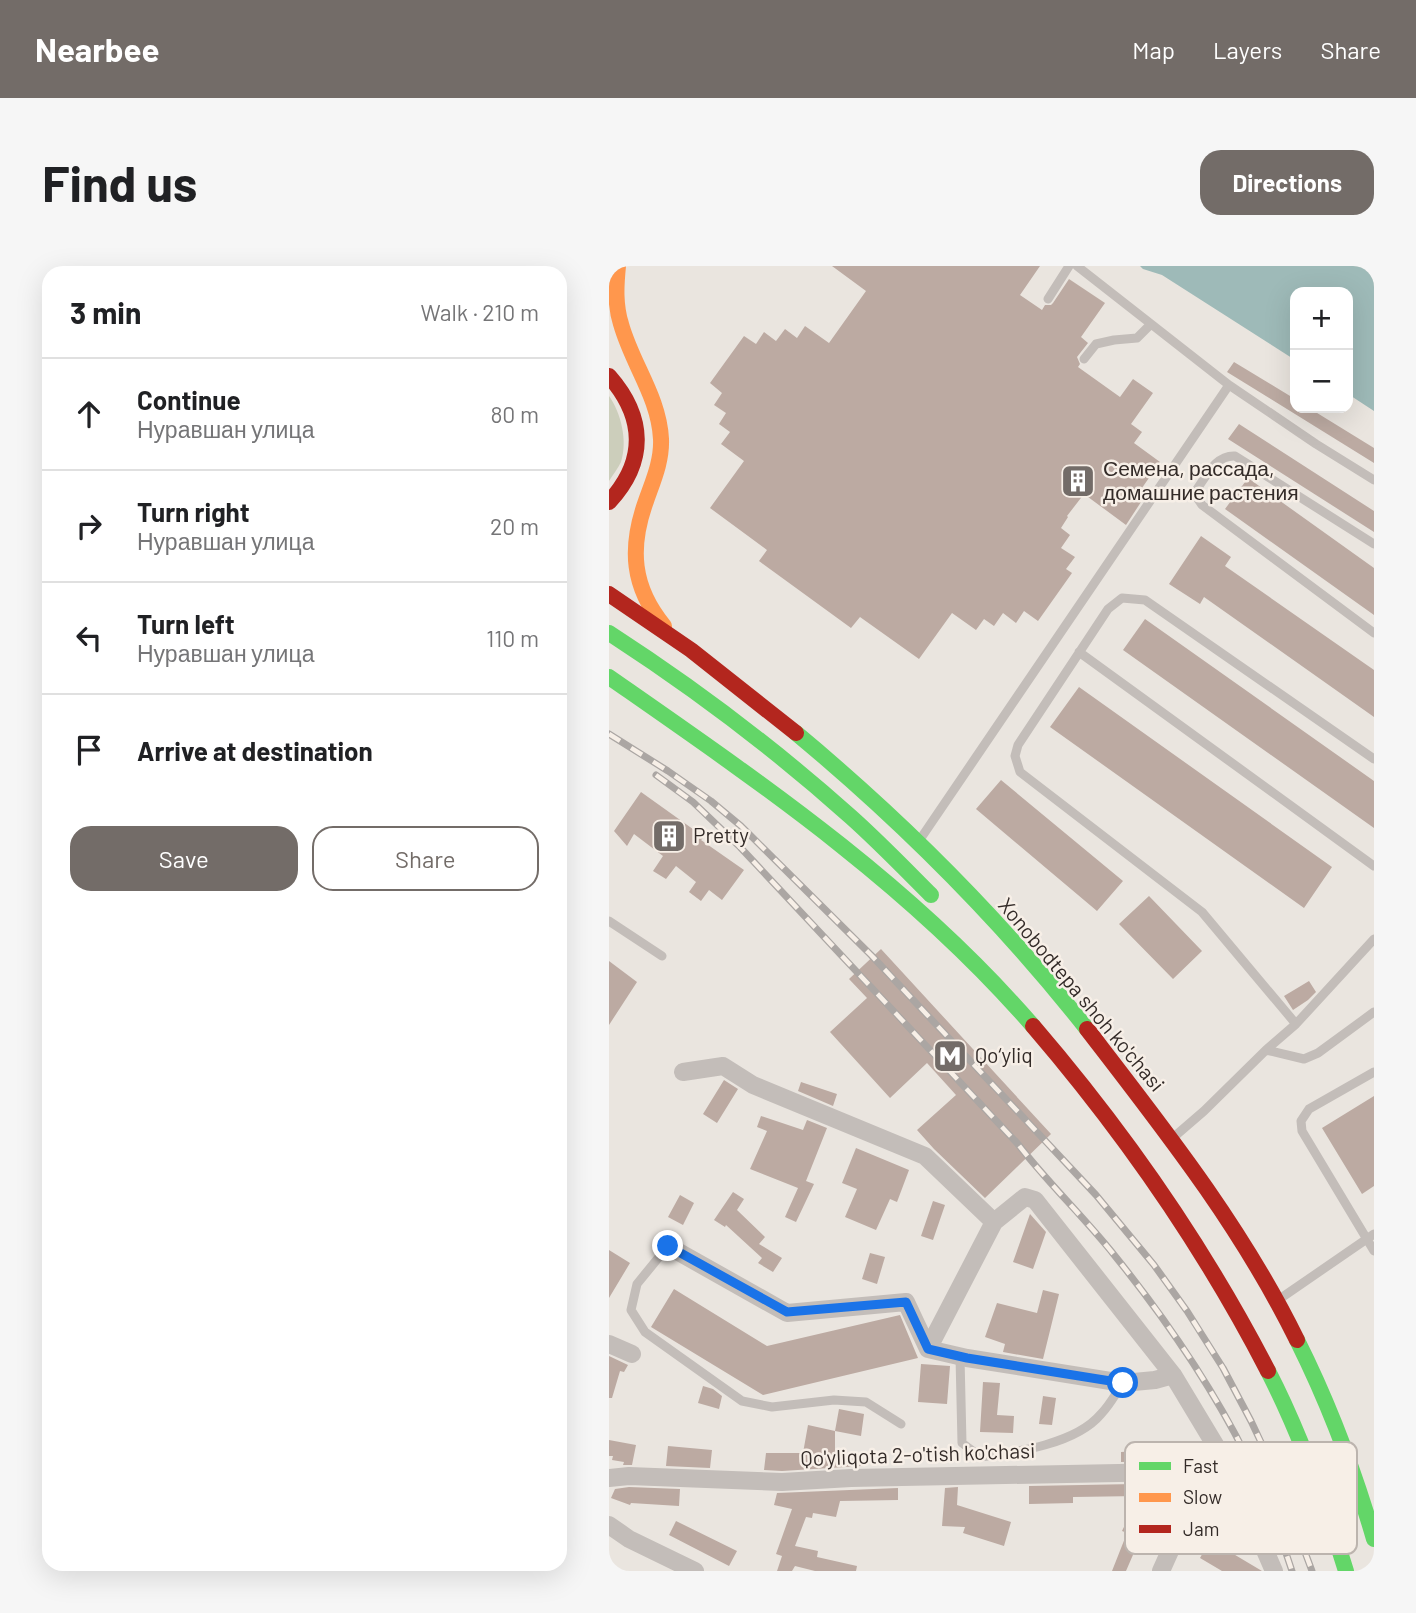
<!DOCTYPE html>
<meta charset="utf-8">
<style>
:root{--surface:#fff;--page:#f6f6f6;--text:#202124;--muted:#757577;--line:#e0e0e0;--accent:#736c68}
body{margin:0;font-family:Barlow,sans-serif;background:var(--page);color:var(--text)}
.controls{position:absolute;right:21px;top:21px;display:grid;overflow:hidden;border-radius:14px;box-shadow:0 7px 28px #0002}
.controls button{width:63px;height:63px;display:grid;place-items:center;padding:0;border:0;border-bottom:2px solid var(--line);background:var(--surface);color:var(--text);font:35px sans-serif}
.stop{position:absolute;width:21px;height:21px;margin:-16px;border:5px solid #1a73e8;border-radius:50%;background:#fff}
.stop.end{background:#1a73e8;border-color:#fff;box-shadow:0 2px 7px #0008}
.list{margin:0;padding:0;list-style:none}
h2{display:flex;justify-content:space-between;align-items:center;height:91px;margin:0;padding:0 28px;font-size:30px}
h2 small{font-size:23px;font-weight:400;color:var(--muted)}
.list li{display:grid;grid-template-columns:46px 1fr auto;gap:21px;align-items:center;box-sizing:border-box;height:112px;padding:0 28px;border-top:2px solid var(--line)}
.list b{display:block;font-size:26px;white-space:nowrap}
.list p{margin:0;font-size:23px;white-space:nowrap;color:var(--muted)}
.list em{font-size:23px;font-style:normal;color:var(--muted)}
.actions{display:flex;gap:14px;padding:21px 28px}
.actions a{flex:1;padding:16px 0;border:2px solid var(--accent);border-radius:21px;text-align:center;font-size:24px;color:var(--accent)}
.actions .main{background:var(--accent);color:#fff}
.icon{flex:none;width:38px;height:38px;fill:none;stroke:currentColor;stroke-width:2;stroke-linecap:round;stroke-linejoin:round}
.map{position:relative;flex:none;width:765px;height:1305px;overflow:hidden;border-radius:21px}
header{display:flex;align-items:center;gap:42px;box-sizing:border-box;height:98px;padding:0 35px;background:var(--accent);color:#fff}
header strong{font-size:33px}
nav{display:flex;gap:38px;margin-inline-start:auto;font-size:24px}
.intro{display:flex;align-items:center;justify-content:space-between;box-sizing:border-box;height:168px;padding:0 42px}
h1{margin:0;font-size:49px}
.button{padding:18px 32px;border-radius:21px;background:var(--accent);color:#fff;font-size:24px;font-weight:700}
main{display:flex;gap:42px;padding:0 42px}
aside{flex:1;background:var(--surface);border-radius:21px;box-shadow:0 7px 28px #0002}
.map>svg:first-child{display:block}
.green{fill:#cccebb}
.water{fill:#9ebab8}
.building{fill:#bcaaa2}
.lines{fill:none;stroke-linecap:round;stroke-linejoin:round}
.lane{stroke:#c3bdb9;stroke-width:9}
.street{stroke:#c3bdb9;stroke-width:18}
.fast{stroke:#63d668;stroke-width:16}
.slow{stroke:#ff974d;stroke-width:16}
.jam{stroke:#b3261e;stroke-width:16}
.rail-casing{stroke:#aba6a3;stroke-width:7}
.rail{stroke:#f7efe7;stroke-width:4.5;stroke-dasharray:13;stroke-linecap:butt}
.route{stroke:#1a73e8;stroke-width:9}
.labels{text-anchor:middle;stroke-width:5;stroke-linejoin:round;paint-order:stroke}
.poi-label{font-size:21px;fill:#332b28;stroke:#f7efe7;text-anchor:start}
.street-label{font-size:21px;fill:#332b28;stroke:#f7efe7}
.key{fill:#f7efe7;stroke:#bcb4ae;stroke-width:2}
.key-label{font-size:19px;fill:#332b28}
</style>
<header>
<strong>Nearbee</strong>
<nav><a>Map</a><a>Layers</a><a>Share</a></nav>
</header>
<div class="intro"><h1>Find us</h1><a class="button">Directions</a></div>
<main>
<aside>
<h2>3 min<small>Walk · 210 m</small></h2>
<ul class="list">
<li><svg class="icon" aria-label="ahead" viewBox="0 0 24 24"><path d="M12 20V5M6 11l6-6 6 6"/></svg><div><b>Continue</b><p>Нуравшан улица</p></div><em>80 m</em></li>
<li><svg class="icon" aria-label="right" viewBox="0 0 24 24"><path d="M7 20v-9h11M14 6l5 5-5 5"/></svg><div><b>Turn right</b><p>Нуравшан улица</p></div><em>20 m</em></li>
<li><svg class="icon" aria-label="left" viewBox="0 0 24 24"><path d="M17 20v-9H6M10 6l-5 5 5 5"/></svg><div><b>Turn left</b><p>Нуравшан улица</p></div><em>110 m</em></li>
<li><svg class="icon" aria-label="arrive" viewBox="0 0 24 24"><path d="M6 21V4h12l-3 4 3 4H6"/></svg><div><b>Arrive at destination</b></div></li>
</ul>
<div class="actions"><a class="main">Save</a><a>Share</a></div>
</aside>
<div class="map">
<svg width="765" height="1305" viewBox="0 0 765 1305">
<rect width="100%" height="100%" fill="#eae5df"/>
<path class="green" d="M0 130C12 147 19 175 12 196 9 202 4 209 0 215Z"/>
<path class="water" d="M531 0H765V145L739 128V26H686V94L553 9 534 3Z"/>
<path class="building" d="M223 0H431L411 29 433 44 436 39H442L444 37 460 13 496 37 472 71 479 77 468 91 471 98 469 101 511 131 524 113 544 127 522 158 533 166 525 177 551 196 526 232 532 236 517 259 475 228 458 250 459 251 452 262 461 269 452 282 466 291 457 303 463 307 429 355 415 345 407 357 394 347 385 360 375 353 367 364 343 347 310 393 251 351 242 362 150 295 158 284 101 242 135 195 112 178 121 166 110 158 117 147 105 139 113 127 101 117 135 70 147 78 155 66 167 75 176 63 188 72 196 60 220 77 257 25Z
M625 96 686 133V142H700L765 182V197L618 106Z
M630 158 765 245V266L619 173Z
M639 212 765 302V349L616 243Z
M592 270 622 291 616 300 765 404V451L595 331 591 338 560 318Z
M536 353 765 515V562L514 384Z
M470 421 723 601 695 642 441 461Z
M392 514 514 615 488 645 367 543Z
M32 526 95 571 92 574 135 604 113 634 100 624 92 635 80 626 87 616 67 600 57 613 44 605 54 590 25 568 18 580 5 565Z
M540 630 593 685 564 713 510 658Z
M272 683 442 868 376 932 325 883 308 864 347 829 318 797 281 832 221 766 258 732 240 713Z
M0 695 28 716 0 759Z
M700 715 707 726 699 734 684 744 675 730Z
M115 814 129 823 108 857 94 848Z
M192 816 228 828 224 840 189 825Z
M765 830V920L753 928 713 862Z
M152 850 194 864 198 854 218 862 197 915 205 918 187 956 176 951 189 922 141 903 158 865 148 861Z
M247 882 300 904 288 936 281 933 267 964 236 951 248 923 233 917Z
M124 926 135 933 128 944 156 971 150 978 173 992 164 1006 149 997 153 992 117 959 116 961 105 954Z
M71 929 85 937 74 959 59 951Z
M324 935 336 939 324 974 312 970Z
M421 948 437 966 424 1003 404 996Z
M0 984 21 997 0 1032Z
M261 987 276 991 268 1018 253 1013Z
M65 1023 158 1080 291 1049 309 1092 154 1129 42 1061Z
M434 1024 450 1028 434 1093 394 1086 396 1078 376 1071 388 1037 428 1047Z
M0 1090 19 1099 15 1106 11 1105 3 1132H0Z
M312 1098 341 1100 338 1138 309 1136Z
M374 1116 391 1117 388 1149 405 1150 404 1167 371 1166Z
M94 1120 104 1123 113 1130 110 1143 89 1137Z
M434 1130 447 1132 443 1159 430 1158Z
M230 1143 255 1148 252 1170 226 1165Z
M199 1159 226 1165V1192H252V1200L173 1205 155 1204 157 1187H194Z
M0 1174 27 1179 23 1199H14L15 1196 3 1194 4 1190H0Z
M59 1180 103 1184 101 1202 57 1200Z
M564 1183 597 1187 596 1194 512 1196V1186Z
M579 1217 571 1235 549 1231 517 1305H503L518 1267 513 1265 530 1230 464 1231V1237L420 1238V1220Z
M20 1221 71 1223 70 1240 22 1237 21 1239 2 1232 6 1223Z
M349 1221 348 1239 402 1256 395 1280 354 1267 356 1261 333 1260 336 1222Z
M289 1222V1234L231 1235 227 1251 204 1247 203 1252 197 1251 186 1280 209 1285 208 1291 248 1300 247 1305H206L186 1300 183 1305H168L173 1290 167 1288 183 1243 165 1239 168 1227Z
M67 1255 128 1285 120 1300 60 1269Z
M601 1274 653 1305H613L591 1292Z"/>
<g class="lines">
<path class="lane" d="M468 0 620 119 707 178 765 214
M439 33 460 0
M475 93 487 78 505 74 528 72 542 58
M765 278 626 190C607 189 598 209 588 223L589 233 593 239 765 367
M470 386 765 600
M312 572 620 119
M0 655 53 690
M687 758 593 646 411 506 406 490 409 479 499 343 513 332 536 334 765 493
M657 784 687 758 765 673
M765 806 700 843 692 855 693 865 765 985
M566 870 595 845 657 784 695 793 709 787 765 746
M59 980 28 1018 22 1044 36 1066 133 1135 163 1141 225 1134 257 1136 292 1158
M672 1032 765 968
M351 1091 353 1177 372 1191C408 1186 467 1178 492 1148 501 1139 507 1127 514 1117"/>
<path class="street" d="M74 806 114 800 144 819 316 890 385 956
M59 980 178 1047 297 1036 319 1083 358 1092 514 1117 546 1114 564 1109
M0 1078 23 1088
M319 1083 385 956 416 931 426 934 564 1109 620 1202 665 1305
M0 1212 20 1210 173 1216 242 1212 561 1206 597 1205 620 1202
M0 1259 20 1273 86 1305
M552 1305 597 1205"/>
<path class="fast" d="M0 367C85 422 166 483 242 551 270 576 296 603 322 629
M0 411C152 517 302 619 424 760
M187 467C294 556 392 654 478 763
M688 1074C720 1138 745 1204 765 1273
M659 1105C692 1169 716 1237 737 1305"/>
<path class="slow" d="M9 0C7 20 6 39 12 58 23 98 50 131 52 173 53 195 44 215 37 235 20 282 23 321 55 360"/>
<path class="jam" d="M0 110C36 151 38 195 0 236
M0 328 82 384 187 467
M424 760C515 866 595 981 659 1105
M478 763C555 863 632 960 688 1074"/>
<g class="rail-casing">
<path id="rail" d="M0 468 59 505 102 535 132 560 262 689 487 929 545 999 578 1045 614 1102 642 1155 666 1206 703 1305
M47 509 84 536 131 581 408 877C438 916 475 951 506 990 556 1052 602 1119 638 1191 657 1227 670 1266 683 1305"/>
</g>
<use href="#rail" class="rail"/>
</g>
<g class="lines">
<path class="route" d="M59 980 178 1046 297 1036 319 1083 358 1092 514 1117"/>
</g>
<defs>
<g id="building-square" transform="scale(1.75)"><rect x="-9" y="-9" width="18" height="18" rx="4" fill="#736c68" stroke="#f7efe7"/><path d="M-4-6H4V6H1V3H-1V6H-4ZM-2.5-4.3h1.7v1.8h-1.7ZM.8-4.3h1.7v1.8H.8ZM-2.5-1h1.7V.8h-1.7ZM.8-1h1.7V.8H.8Z" fill="#fff"/></g>
<g id="metro-square" transform="scale(1.75)"><rect x="-9" y="-9" width="18" height="18" rx="4" fill="#736c68" stroke="#f7efe7"/><path d="M-5.5 5V-5H-3L0 0L3-5H5.5V5H3V-.5L0 4L-3-.5V5Z" fill="#fff"/></g>
</defs>
<g fill-rule="evenodd">
<use href="#building-square" x="469" y="215"/>
<use href="#building-square" x="60" y="570"/>
<use href="#metro-square" x="341" y="790"/>
</g>
<g class="labels">
<g class="poi-label">
<text x="494" y="210">Семена, рассада,<tspan x="494" dy="24">домашние растения</tspan></text>
<text x="84" y="577">Pretty</text>
<text x="366" y="797">Qo‘yliq</text>
</g>
<g class="street-label">
<text transform="translate(472 729) rotate(50)" y="7">Xonobodtepa shoh ko'chasi</text>
<text transform="translate(309 1189) rotate(-2)" y="7">Qo'yliqota 2-o'tish ko'chasi</text>
</g>
</g>
<rect x="516" y="1176" width="232" height="112" rx="10" class="key"/>
<rect x="530" y="1196" width="32" height="8" fill="#63d668"/>
<rect x="530" y="1227" width="32" height="9" fill="#ff974d"/>
<rect x="530" y="1259" width="32" height="8" fill="#b3261e"/>
<g class="key-label">
<text x="574" y="1207">Fast</text>
<text x="574" y="1238">Slow</text>
<text x="574" y="1270">Jam</text>
</g>
</svg>
<div class="controls">
<button>+</button>
<button>−</button>
</div>
<div class="stop" style="left:514px;top:1117px"></div>
<div class="stop end" style="left:59px;top:980px"></div>
</div>
</main>
